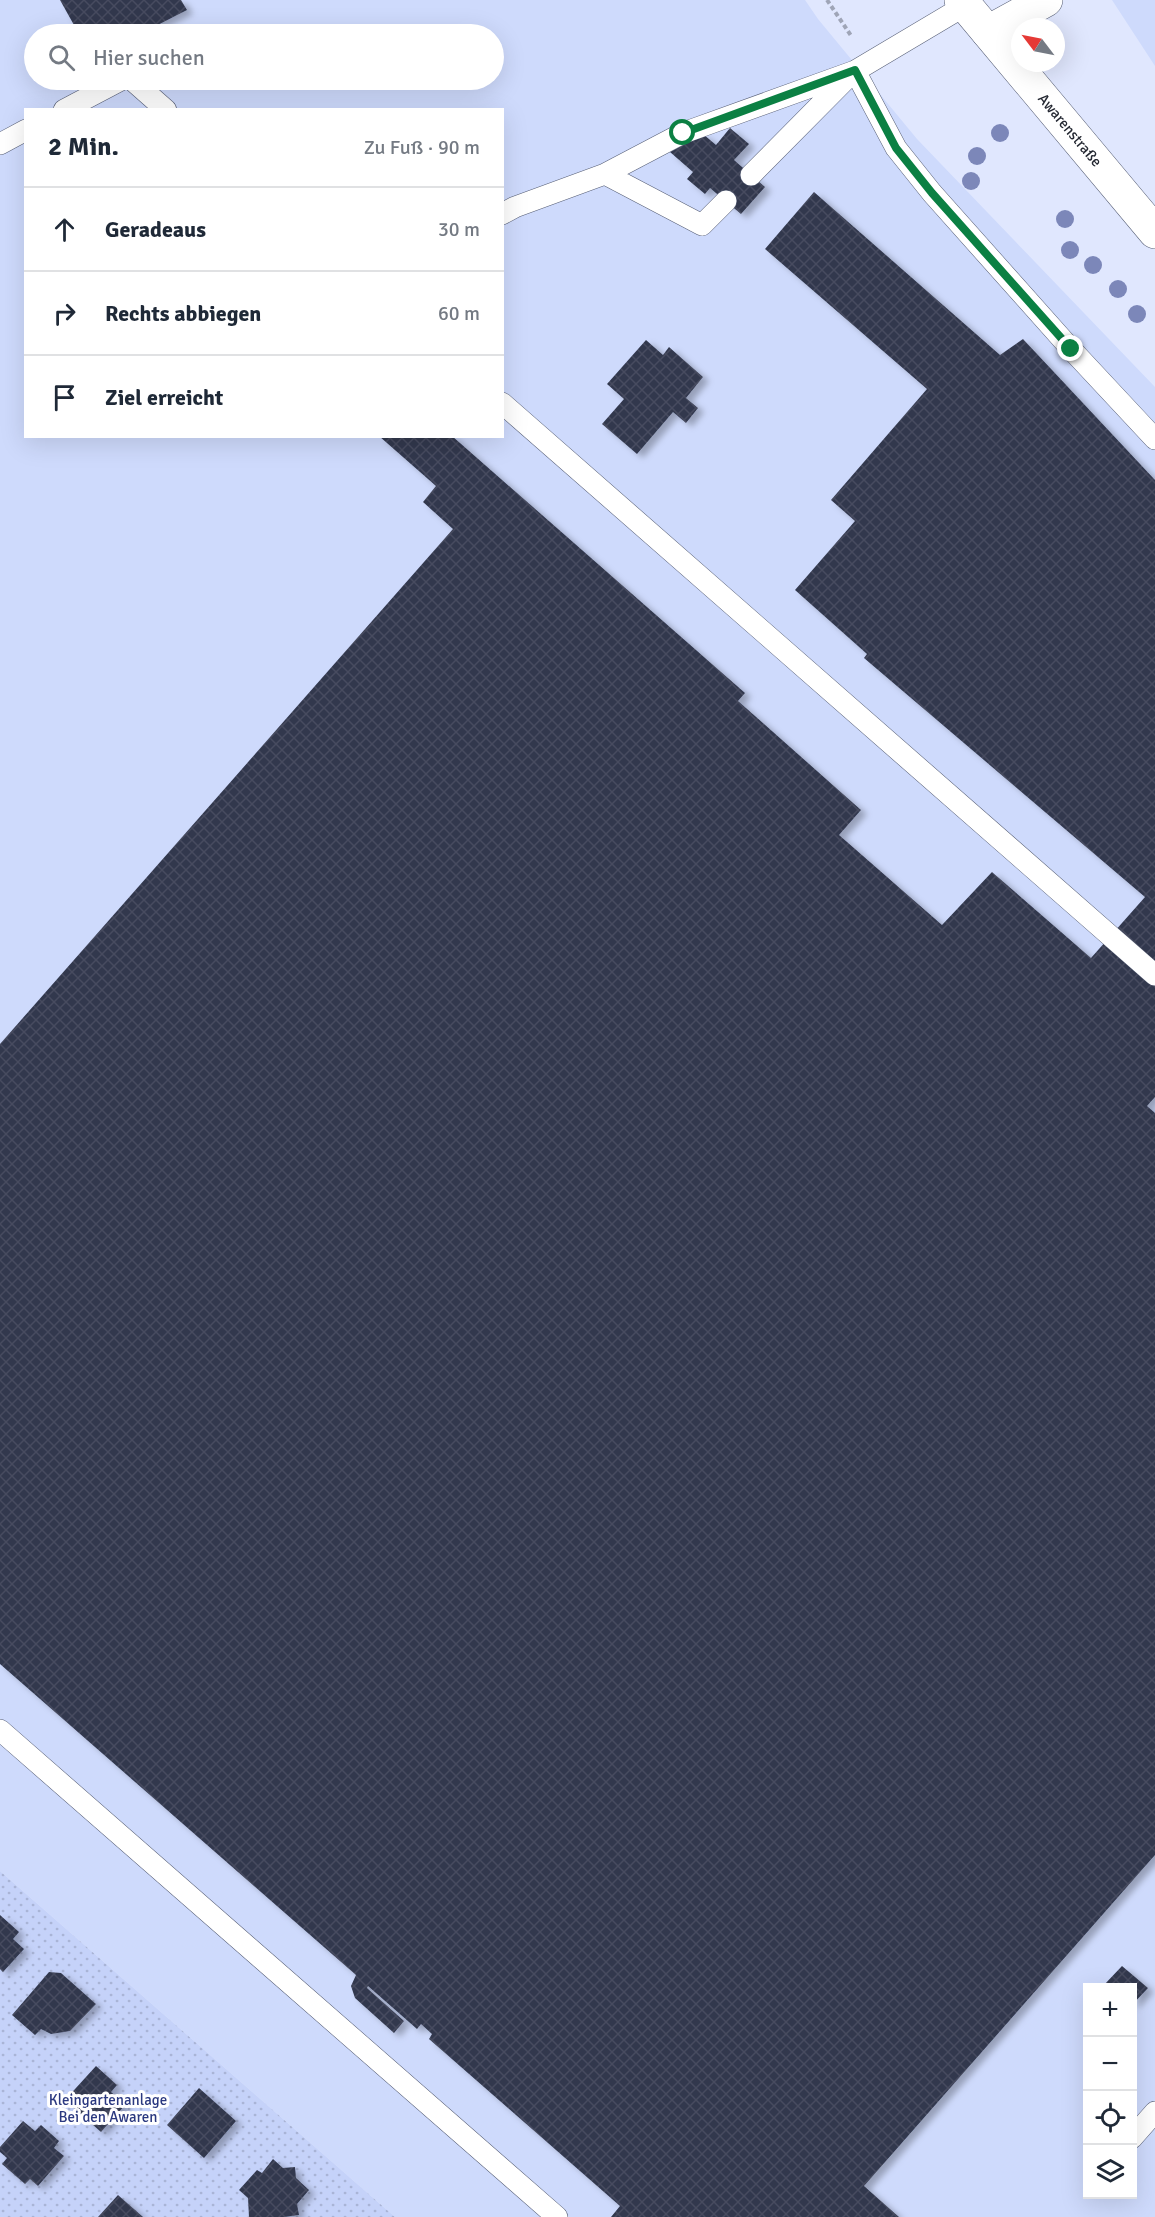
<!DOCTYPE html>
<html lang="de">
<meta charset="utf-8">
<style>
:root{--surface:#fff;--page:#f6f6f7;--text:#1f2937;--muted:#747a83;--line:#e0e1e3}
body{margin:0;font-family:Signika,sans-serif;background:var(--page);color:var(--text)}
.controls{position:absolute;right:18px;bottom:18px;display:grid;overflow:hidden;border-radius:0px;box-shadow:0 6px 24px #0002}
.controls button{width:54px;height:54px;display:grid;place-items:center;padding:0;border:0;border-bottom:2px solid var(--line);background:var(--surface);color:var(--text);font:30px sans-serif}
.compass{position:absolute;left:1011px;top:18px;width:54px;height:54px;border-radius:50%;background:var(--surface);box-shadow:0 6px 24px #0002;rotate:302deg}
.stop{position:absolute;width:18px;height:18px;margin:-14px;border:4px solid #0b8043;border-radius:50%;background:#fff}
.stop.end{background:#0b8043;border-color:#fff;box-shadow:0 2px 6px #0008}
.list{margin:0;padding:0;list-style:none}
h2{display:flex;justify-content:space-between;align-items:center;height:78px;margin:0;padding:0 24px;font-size:26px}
h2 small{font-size:20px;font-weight:400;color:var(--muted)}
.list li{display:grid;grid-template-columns:39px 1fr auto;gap:18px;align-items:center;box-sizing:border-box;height:84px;padding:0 24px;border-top:2px solid var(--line)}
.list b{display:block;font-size:22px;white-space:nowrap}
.list em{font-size:20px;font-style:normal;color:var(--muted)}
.icon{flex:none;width:33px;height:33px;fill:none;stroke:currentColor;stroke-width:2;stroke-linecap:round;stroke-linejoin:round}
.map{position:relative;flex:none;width:1155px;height:2217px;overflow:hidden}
.search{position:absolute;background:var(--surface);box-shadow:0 6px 24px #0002;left:24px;top:24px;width:480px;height:66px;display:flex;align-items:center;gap:15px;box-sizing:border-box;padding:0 21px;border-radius:33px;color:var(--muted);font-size:22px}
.panel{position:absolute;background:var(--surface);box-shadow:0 6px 24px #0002;left:24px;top:108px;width:480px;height:330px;border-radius:0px}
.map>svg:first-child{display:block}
.built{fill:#cedafc;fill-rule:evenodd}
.grass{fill:url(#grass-dots)}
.building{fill:url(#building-cross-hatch);filter:url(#shadow)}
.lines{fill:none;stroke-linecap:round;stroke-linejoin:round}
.lane-casing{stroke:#575f76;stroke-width:22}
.street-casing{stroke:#575f76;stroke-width:34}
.secondary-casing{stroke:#575f76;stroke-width:34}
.path{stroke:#9fa5b7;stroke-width:4;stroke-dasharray:4.5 3;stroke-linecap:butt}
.lane{stroke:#fff;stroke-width:21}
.street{stroke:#fff;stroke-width:33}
.secondary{stroke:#fff;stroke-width:33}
.tree{fill:#7c87b9}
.route{stroke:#0b8043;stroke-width:8}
.labels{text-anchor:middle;stroke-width:6;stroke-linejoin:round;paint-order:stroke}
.street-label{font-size:15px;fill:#242832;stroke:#fff}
.park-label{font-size:15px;fill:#2b3980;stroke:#fff}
</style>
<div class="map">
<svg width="1155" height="2217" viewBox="0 0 1155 2217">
<defs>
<pattern id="grass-dots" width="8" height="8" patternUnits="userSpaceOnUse" patternTransform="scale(1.5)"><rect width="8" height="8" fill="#c5d2f9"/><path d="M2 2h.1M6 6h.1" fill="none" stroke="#a9b4d6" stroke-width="1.8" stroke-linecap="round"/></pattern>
<pattern id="building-cross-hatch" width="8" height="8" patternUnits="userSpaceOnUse" patternTransform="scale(1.5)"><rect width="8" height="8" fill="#32384e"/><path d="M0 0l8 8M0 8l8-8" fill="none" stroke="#474c5f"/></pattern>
<filter id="shadow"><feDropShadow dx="6" dy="4" stdDeviation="3" flood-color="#0004"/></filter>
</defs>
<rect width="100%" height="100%" fill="#e0e7fe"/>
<path class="built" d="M0 0H805L818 19 917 139 1155 387V2217H395L0 1871ZM34 34H494V80H34ZM26 110H502V436H26ZM1088 1988H1132V2194H1088Z
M1113 0H1155V66L1112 0Z"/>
<path class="grass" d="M0 1871 395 2217H0Z"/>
<path class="building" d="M60 0H181L187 10 140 34H79Z
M730 128 749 144 734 160 765 187 741 214 710 188 705 194 687 179 693 172 670 152 703 134 716 145Z
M814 192 1000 355 1023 339 1155 480V1097L1147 1106 1155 1113V1855L864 2186 899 2217H611L620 2206 429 2039 432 2034 421 2024 417 2029 368 1986 367 1988 404 2021 394 2033 355 1998 351 1986 356 1975 0 1664V1044L453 529 423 502 436 486 379 436H452L745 693 738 701 861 810 839 835 942 925 992 872 1091 958 1145 897 864 658 867 654 795 590 855 521 831 500 927 389 765 249Z
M646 340 663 355 669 347 703 377 686 398 698 408 686 423 673 412 637 454 602 424 624 399 607 384Z
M0 1915 19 1932 13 1939 24 1949 3 1972 0 1969Z
M1122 1966 1148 1988 1132 2005V1988H1106L1104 1985Z
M49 1972 61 1973 96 2004 70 2031 51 2034 41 2029 35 2035 12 2015Z
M96 2066 117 2085 111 2092 126 2104 101 2132 65 2100Z
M199 2088 236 2121 204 2158 167 2125Z
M23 2121 35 2131 41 2125 59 2141 54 2148 64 2156 38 2186 30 2179 25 2184 2 2164 7 2158 0 2152V2147Z
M273 2159 283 2168 295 2167 296 2178 309 2190 297 2204 299 2215 284 2217H249L248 2198 239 2190 257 2170 262 2173Z
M118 2195 143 2217H98Z"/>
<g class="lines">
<g class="lane-casing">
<path id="lane" d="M855 71 896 148 932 193 1071 349 1155 439
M132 80 166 110
M64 110 121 80
M0 144 26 130
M605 174 702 225 726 201
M751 175 850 75
M502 214 515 207 605 174 683 133 855 71 966 5
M502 403 1155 975
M0 1730 557 2217
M1132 2138 1155 2112"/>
</g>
<g class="street-casing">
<path id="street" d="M988 32 1046 0"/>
</g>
<g class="secondary-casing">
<path id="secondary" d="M961 0 1155 232"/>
</g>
<path class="path" d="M827 0 852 37"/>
<use href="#lane" class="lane"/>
<use href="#street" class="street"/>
<use href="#secondary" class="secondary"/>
</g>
<g class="tree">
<circle cx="1000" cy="133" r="9"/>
<circle cx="977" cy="156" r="9"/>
<circle cx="971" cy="181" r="9"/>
<circle cx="1065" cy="219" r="9"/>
<circle cx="1070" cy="250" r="9"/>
<circle cx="1093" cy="265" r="9"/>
<circle cx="1118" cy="289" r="9"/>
<circle cx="1137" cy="314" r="9"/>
</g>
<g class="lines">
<path class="route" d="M683 133 855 70 896 148 932 193 1071 349"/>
</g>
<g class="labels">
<g class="street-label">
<text transform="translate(1070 130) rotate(50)" y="5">Awarenstraße</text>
</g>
<g class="park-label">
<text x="108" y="2105">Kleingartenanlage<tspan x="108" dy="17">Bei den Awaren</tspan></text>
</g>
</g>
</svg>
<div class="controls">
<button>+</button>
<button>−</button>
<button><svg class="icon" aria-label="locate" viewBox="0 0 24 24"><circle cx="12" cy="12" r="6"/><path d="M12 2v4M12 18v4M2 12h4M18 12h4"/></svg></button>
<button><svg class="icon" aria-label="layers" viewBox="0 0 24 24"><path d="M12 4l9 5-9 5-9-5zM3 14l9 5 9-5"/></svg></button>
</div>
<svg class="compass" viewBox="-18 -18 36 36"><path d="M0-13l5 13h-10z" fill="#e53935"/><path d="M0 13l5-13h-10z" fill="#747a83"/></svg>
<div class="stop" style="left:683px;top:133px"></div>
<div class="stop end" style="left:1071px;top:349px"></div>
<div class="search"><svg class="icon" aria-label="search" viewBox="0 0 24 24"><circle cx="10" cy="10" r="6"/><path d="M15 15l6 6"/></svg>Hier suchen</div>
<section class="panel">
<h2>2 Min.<small>Zu Fuß · 90 m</small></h2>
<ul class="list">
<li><svg class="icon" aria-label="ahead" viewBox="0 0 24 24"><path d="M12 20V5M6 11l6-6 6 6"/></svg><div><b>Geradeaus</b></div><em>30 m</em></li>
<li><svg class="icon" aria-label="right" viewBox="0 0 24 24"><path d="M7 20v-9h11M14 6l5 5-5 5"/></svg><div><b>Rechts abbiegen</b></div><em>60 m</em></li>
<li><svg class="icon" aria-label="arrive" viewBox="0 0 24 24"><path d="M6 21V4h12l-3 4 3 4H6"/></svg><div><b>Ziel erreicht</b></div></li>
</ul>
</section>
</div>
